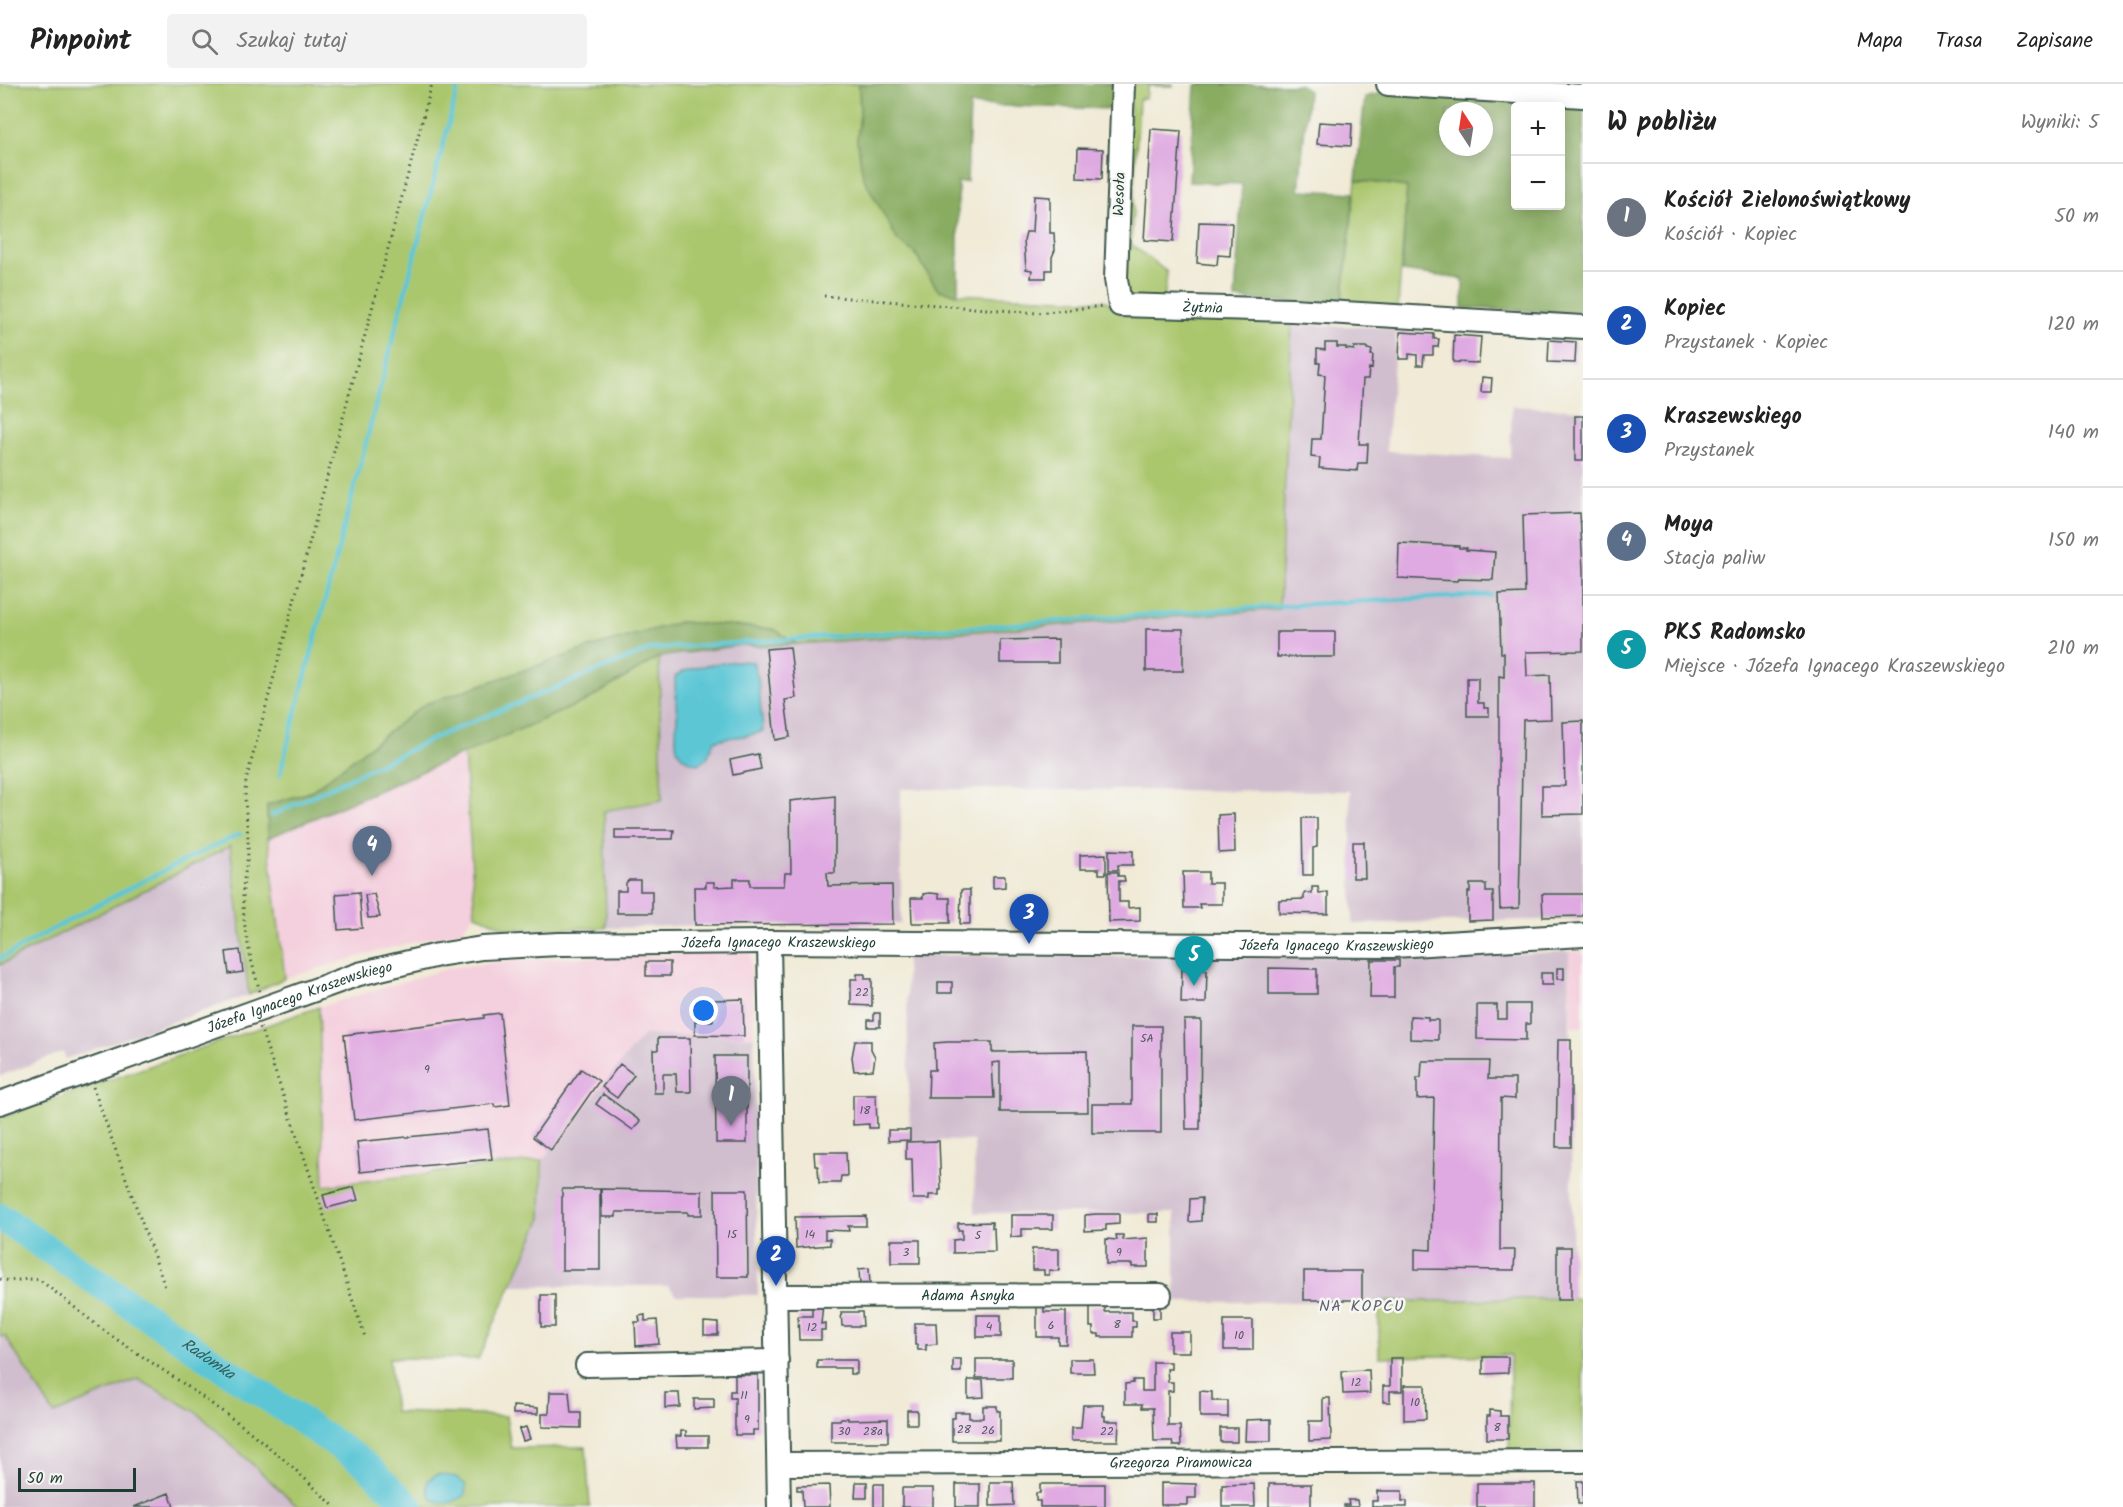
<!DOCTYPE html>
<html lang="pl">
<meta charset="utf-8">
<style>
:root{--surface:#fff;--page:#f2f2f2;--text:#222;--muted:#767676;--line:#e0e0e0;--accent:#c8321e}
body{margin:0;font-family:Kalam,sans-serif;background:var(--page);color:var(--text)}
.controls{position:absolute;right:18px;top:18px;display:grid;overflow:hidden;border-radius:6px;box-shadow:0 3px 15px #0003}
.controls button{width:54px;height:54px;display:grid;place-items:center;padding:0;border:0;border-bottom:2px solid var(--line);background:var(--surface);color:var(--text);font:30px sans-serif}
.compass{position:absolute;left:1439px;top:18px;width:54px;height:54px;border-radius:50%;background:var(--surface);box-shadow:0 3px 15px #0003;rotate:348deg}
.scale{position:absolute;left:18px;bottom:15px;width:118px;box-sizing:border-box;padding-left:6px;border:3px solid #1f3d34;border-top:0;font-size:16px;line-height:21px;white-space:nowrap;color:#1f3d34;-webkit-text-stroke:4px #f6f6f2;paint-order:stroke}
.you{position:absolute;left:704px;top:927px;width:21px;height:21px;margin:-15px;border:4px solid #fff;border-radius:50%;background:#1a73e8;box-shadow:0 0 0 9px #1a73e833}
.badge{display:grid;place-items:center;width:39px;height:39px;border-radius:50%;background:var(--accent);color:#fff;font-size:20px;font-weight:700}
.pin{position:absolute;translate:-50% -50px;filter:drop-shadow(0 2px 3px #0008)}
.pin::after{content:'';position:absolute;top:32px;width:21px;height:18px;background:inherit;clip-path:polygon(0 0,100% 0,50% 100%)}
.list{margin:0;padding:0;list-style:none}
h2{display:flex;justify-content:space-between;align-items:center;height:78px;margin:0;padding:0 24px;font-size:26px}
h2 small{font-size:20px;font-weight:400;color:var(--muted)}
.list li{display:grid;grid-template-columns:39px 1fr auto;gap:18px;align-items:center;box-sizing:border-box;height:108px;padding:0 24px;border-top:2px solid var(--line)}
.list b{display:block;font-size:22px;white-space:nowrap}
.list p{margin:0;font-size:20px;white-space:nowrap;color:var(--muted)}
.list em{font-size:20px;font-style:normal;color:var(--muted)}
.icon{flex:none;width:33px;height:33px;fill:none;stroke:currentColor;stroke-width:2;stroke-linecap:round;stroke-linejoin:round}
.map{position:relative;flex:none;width:1583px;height:1423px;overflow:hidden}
header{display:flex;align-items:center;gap:36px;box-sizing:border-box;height:84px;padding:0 30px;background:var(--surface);border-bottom:2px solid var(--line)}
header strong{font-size:28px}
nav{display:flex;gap:33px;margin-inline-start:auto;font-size:21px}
.search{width:420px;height:54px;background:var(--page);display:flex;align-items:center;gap:15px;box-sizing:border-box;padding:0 21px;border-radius:6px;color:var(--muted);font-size:22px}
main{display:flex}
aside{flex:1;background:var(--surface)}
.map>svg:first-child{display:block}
.built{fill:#f4cfdd}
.industrial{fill:#d0bdcd}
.green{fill:#abc76e;stroke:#658251;stroke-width:1.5}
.forest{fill:#88ac61;stroke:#54744a;stroke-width:1.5;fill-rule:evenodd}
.water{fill:#5bc6d5;stroke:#3d8284;stroke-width:1.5}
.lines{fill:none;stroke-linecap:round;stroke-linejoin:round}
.stream{stroke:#5bc6d5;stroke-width:4.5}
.river{stroke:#5bc6d5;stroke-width:28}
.building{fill:#dfa9e1}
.minor-casing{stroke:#3e574c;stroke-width:26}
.path{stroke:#3e574c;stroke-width:3;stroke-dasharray:1.5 4.5;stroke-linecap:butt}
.minor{stroke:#fff;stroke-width:22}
.labels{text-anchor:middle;stroke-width:5;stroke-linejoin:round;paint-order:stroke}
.number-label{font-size:12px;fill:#4f585f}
.street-label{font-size:15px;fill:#1f3d34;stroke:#f6f6f2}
.neighbourhood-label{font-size:16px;letter-spacing:1.5px;fill:#626371;stroke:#f6f6f2}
.water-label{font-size:16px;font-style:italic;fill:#2e5f5c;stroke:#f6f6f2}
</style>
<header>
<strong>Pinpoint</strong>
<div class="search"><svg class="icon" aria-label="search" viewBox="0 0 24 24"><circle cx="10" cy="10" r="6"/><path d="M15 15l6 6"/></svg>Szukaj tutaj</div>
<nav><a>Mapa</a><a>Trasa</a><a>Zapisane</a></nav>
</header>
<main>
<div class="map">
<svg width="1583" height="1423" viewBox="0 0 1583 1423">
<rect width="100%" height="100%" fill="#f6f6f2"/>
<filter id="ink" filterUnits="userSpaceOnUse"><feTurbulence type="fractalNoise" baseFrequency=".0167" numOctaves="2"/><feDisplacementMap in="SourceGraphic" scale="12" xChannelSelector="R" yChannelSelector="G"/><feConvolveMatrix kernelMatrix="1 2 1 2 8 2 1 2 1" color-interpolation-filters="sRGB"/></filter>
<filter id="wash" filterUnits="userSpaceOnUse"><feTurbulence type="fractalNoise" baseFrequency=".008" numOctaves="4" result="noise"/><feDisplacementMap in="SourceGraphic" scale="24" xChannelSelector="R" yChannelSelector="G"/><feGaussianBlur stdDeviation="1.35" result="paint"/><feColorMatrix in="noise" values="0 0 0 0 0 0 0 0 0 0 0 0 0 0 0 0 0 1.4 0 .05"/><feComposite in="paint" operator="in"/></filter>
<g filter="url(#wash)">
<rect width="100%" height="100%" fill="#f0ead6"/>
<path class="built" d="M464 669 475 830 460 847 382 866 285 894 268 754Z
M1569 867H1583V943H1571Z
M751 868 754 953 643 951 542 1076 432 1088 324 1102 319 923 449 884 529 875Z"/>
<path class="industrial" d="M1292 240 1397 244 1386 367 1510 374 1512 322 1583 326V835L1353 840 1350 707 901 705V840L845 837 606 844 604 727 662 716 659 573 740 561 768 562 1279 525Z
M230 761 249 911 66 975 63 968 0 992V881Z
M1569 867 1573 1214 1379 1218H1175V1129H975L974 1057 910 1056 906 871 1215 873 1514 870Z
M643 951 754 953 758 1211H677L668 1202H512L541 1136 542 1076Z
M5 1252 54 1329 138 1295 198 1329 298 1423H0V1253Z"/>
<path class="green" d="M0 0H859L860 30 857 57 898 157 915 169 938 206 958 210 1106 217 1124 231 1180 236 1254 231 1292 240 1279 525 796 560 774 545 680 538 589 564 425 620 310 708 267 721 268 754 285 894 249 911 230 762 0 881Z
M1135 0H1173V2H1148L1146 14 1139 15 1131 160 1167 188 1164 219 1129 216 1122 202 1131 5Z
M1356 96 1407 103 1398 223 1342 221Z
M659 573 662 716 604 727 606 844 507 845 475 830 464 669 588 616Z
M319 923 324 1102 542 1076 541 1136 478 1275 389 1274 395 1328 506 1332 511 1364 586 1363 590 1423H298L198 1329 138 1295 54 1330 5 1252 0 1253V1034Z
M1573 1214 1583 1216V1368L1509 1369 1510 1271 1379 1273V1218Z"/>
<path class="forest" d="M859 0H1117L1115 25 970 21 967 98H958V210L938 206 915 169 898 157 863 93 857 57 860 30Z
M1197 0 1301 1 1308 7 1299 106 1354 109 1342 221 1235 215 1242 100 1189 98 1195 2Z
M1389 7 1583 19V229L1463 224V195L1402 187 1407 103 1356 96 1365 13ZM1516 22H1560V122H1516ZM1448 27H1484V63H1448Z
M680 538 774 545 796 560 768 562 740 561 659 573 588 616 268 754 267 721 310 708 425 620 589 564Z"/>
<path class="water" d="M738 577 753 578 758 595 763 647C747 654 730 652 714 657L707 674 698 680C668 672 677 655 677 631 676 618 675 606 675 593 688 581 720 580 738 577Z
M438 1390 456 1393 466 1401 465 1411C453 1420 445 1421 431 1415L427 1404 428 1396Z"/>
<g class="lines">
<path class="stream" d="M280 690 459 0
M272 731 445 649 651 565 1309 520 1491 511
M0 875C78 830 158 788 240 750"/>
<path class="river" id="s1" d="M0 1133 364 1379 410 1423"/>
</g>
<g id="blocks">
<path class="building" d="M1319 38 1352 40 1351 62 1317 60Z
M1151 45 1181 47 1173 158 1144 156Z
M1078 64 1103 65 1102 95 1077 94Z
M1034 112 1050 113V149H1054L1055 166 1052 173V186H1046V194H1031L1032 186 1026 185 1024 156 1026 148H1032Z
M1199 138 1232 139 1230 172 1218 171 1217 181 1197 179Z
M1400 248 1434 250V255H1439L1438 263H1433V271H1424L1423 281H1417V271L1409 270V275H1399Z
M1454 251 1481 253 1479 279 1453 278Z
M1549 256 1576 258 1575 279 1548 278Z
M1325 259H1337V263H1346V265L1354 266V263H1367V265L1372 266 1371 271H1373L1372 285 1369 284 1368 295H1363L1359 360H1368L1367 379H1358L1357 387 1319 384 1320 374 1311 373 1312 355H1321L1325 291 1319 290 1320 279H1317V265L1325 266Z
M1482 293 1492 294 1491 308H1481Z
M1575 332H1583V377H1575Z
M1580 429 1583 486V567L1526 568 1527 592 1550 591 1551 635 1523 636 1519 824 1500 825 1499 796V592L1504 593V569H1501L1499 510 1525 509 1523 431Z
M1399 459 1459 462V464H1467L1466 466 1495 468 1493 496 1458 495 1457 497 1398 494Z
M1146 545H1183V587H1146Z
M1277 548H1335V573H1277Z
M1058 555V579H1000V556Z
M790 563 796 614 785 616 790 653 775 656 766 565Z
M1467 594H1478V619H1484V624H1489V632H1467Z
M1583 637V730L1542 731V702H1565L1563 638Z
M758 670 761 685 733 691 730 676Z
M835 712V789H827L828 802 892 801 893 840 695 841 694 803H706V798H714V803L734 802V795H750V802H784L785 789H791L790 717Z
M1234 730 1235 768 1219 769 1218 731Z
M1302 734H1317V763L1313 764V791H1303Z
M615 746H674L673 755H615Z
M1353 758H1364L1365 794H1353Z
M1109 766 1133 767V781H1118V786H1109Z
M1106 770V790H1099V785H1080V771Z
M1108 788H1118V792H1124L1125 797H1119V818H1128V824L1140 823V837L1109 838Z
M1183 788H1208V799H1222V820H1199L1200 824H1184Z
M993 792H1005V803L993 804Z
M629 796H640V807H652V829H617V807H626V799Z
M1470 800H1486V808H1493V836L1468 837V808H1470Z
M1312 803H1318L1319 809 1328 808V830L1279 829V816L1304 815V809H1312Z
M961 806H970V840H960Z
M359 808 362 844 338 846 336 810Z
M930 809 939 810V814H950V839H912L911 814H923V810Z
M374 810 380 833 368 834 365 811Z
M1542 810H1583V832L1543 833Z
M240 866 243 888 229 890 226 868Z
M1371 876H1399V883H1394V914H1370Z
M646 878H670V892H646Z
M1189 884 1207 886 1206 919H1181L1182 885 1189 886Z
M1269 884 1317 885V910H1269Z
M1557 884H1564V895H1557Z
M1541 889H1553V901H1541Z
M857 890H865V895H872V922L851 921V895H857Z
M938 898H952V909H938Z
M743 915 744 952 695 951V937H713L714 916Z
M1507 920H1530V940H1526V956L1477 955V921H1497V935H1507Z
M500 929 510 1021 495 1023 494 1020 354 1036 344 951 484 934V931Z
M874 929H880V943H868V936H874Z
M1410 932 1428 933V936H1438V956L1410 955Z
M1184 936H1201L1200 1045H1186Z
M1132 942H1161V1049H1092V1020H1132Z
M658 954H690L691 1008H677L676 990H663V1009H654L653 966H658Z
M1558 956H1571V1063H1556Z
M855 957H871V965L875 973 873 986 854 987 852 973Z
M948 958H992V968L1087 967 1088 1028H1000V978L992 979 994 1014H928L929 986H935L934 959Z
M715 972H747V1059H716Z
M1422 977H1489L1488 995H1515V1015L1501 1014 1500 1166H1515L1514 1186 1415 1185V1165L1431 1166 1434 1014 1417 1015V994H1421Z
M620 980 634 991 617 1014 602 1003Z
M581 985 599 997 551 1066 533 1053Z
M603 1010 640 1037 633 1046 596 1020Z
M853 1011H876L877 1044H869V1040L853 1041Z
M488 1045 492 1075 360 1088 357 1058Z
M888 1046H910V1056L888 1057Z
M939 1057 941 1106H939V1111H929V1115H913L912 1075H906V1058Z
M814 1068H846L847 1092H841L840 1099H819L818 1082H815Z
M354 1103 358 1116 327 1124 323 1111Z
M562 1105H600V1186H562Z
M601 1105 702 1107V1131H688V1128H616V1133H602Z
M715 1106H747L748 1193H716Z
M1202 1114 1201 1137 1189 1138 1190 1115Z
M1096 1130H1119V1140L1106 1141V1146L1085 1147V1131Z
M1149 1130H1158V1138H1149Z
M1011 1131H1053V1145H1022V1152L1011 1153Z
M866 1132V1142H848L849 1147 825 1146V1155H830V1161L796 1164 795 1133Z
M992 1138V1144H994L995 1168 953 1169V1156L962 1155V1146H958V1139Z
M1116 1151H1123V1156L1148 1154V1183H1132V1180H1106V1155L1117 1156Z
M891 1156H920V1179H891Z
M1557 1163H1571V1216H1557Z
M1032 1165H1059V1187L1049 1186V1191H1044V1186H1032Z
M869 1184 870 1201H860L859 1185Z
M1304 1187H1362V1216H1304Z
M541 1211H555V1243H541Z
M812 1220H823L821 1240 825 1239V1246H821V1256H799L798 1232H812Z
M1037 1221H1044V1228H1066V1260H1058V1253H1037Z
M1105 1221V1228H1132V1237H1136V1243H1132V1253H1099V1250H1093V1243H1090V1222Z
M1153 1222 1160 1223V1234H1153Z
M841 1228H862L863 1242H842Z
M645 1231V1237L657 1236 659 1260 636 1262 635 1238H640L639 1232Z
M977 1231H1001V1253H977Z
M1224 1236H1253V1266H1224Z
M704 1238 718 1239V1251H704Z
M915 1239H936L937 1260 926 1261V1266H918L917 1261H915Z
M1170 1248H1190V1268H1170Z
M1483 1273H1508V1289L1483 1290Z
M1390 1274H1402V1307H1390V1318H1383V1302H1390Z
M953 1275H961V1288H953Z
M976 1275H1012V1294H976Z
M1070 1275H1093L1094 1289H1070Z
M817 1276H857V1290H850V1284H817Z
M1153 1278H1171V1285H1167L1168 1298H1173V1307H1168V1342H1180L1181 1362H1173L1172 1357H1154L1153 1324H1142V1320H1125V1300L1133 1299V1296H1142V1307H1153Z
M1369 1286 1370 1309 1343 1310 1342 1287Z
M735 1291H758V1346H753V1351H735V1314H730V1307H735Z
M968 1296H983L984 1313 968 1314Z
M1404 1301H1425L1426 1335 1404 1336Z
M1200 1307 1212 1308V1317H1228V1333H1200Z
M550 1308H569L571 1329H581V1344L542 1343V1330H549Z
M665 1309H679L680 1323 665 1324Z
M1323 1314H1330L1331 1356 1309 1357V1337H1323Z
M694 1315H714V1324L694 1325Z
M1083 1321H1103V1332H1105V1337H1119L1118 1357H1071V1344H1081Z
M513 1322 538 1324V1330H513Z
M983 1322H997V1327H1000V1357H952V1334H955V1328H969V1334H983Z
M907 1326H917V1340H907Z
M1490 1326 1500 1327V1332H1508V1355H1487V1332H1490Z
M841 1334H848V1336L888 1335V1358H831V1336H840Z
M1271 1335V1357H1245L1246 1336Z
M526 1343 530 1355 523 1357 519 1345Z
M1220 1344H1237V1358H1220Z
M681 1347H686V1352H708V1363H677L676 1352H681Z
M1577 1397H1583V1420H1578Z
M856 1398H867V1414H855Z
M990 1398H1013L1014 1421 990 1422Z
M1161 1399 1196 1400V1414H1188V1421H1161Z
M1477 1399H1535V1423H1477Z
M874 1400H883V1423H874Z
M956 1400H980V1423H956Z
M1040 1400H1105V1423H1040V1417H1036V1409H1040Z
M1254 1400 1255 1423H1222V1401Z
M1269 1400H1311V1423H1269Z
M829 1401 830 1423H803L802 1406H797V1402Z
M902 1404H933V1423H902Z
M1377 1407H1402V1417H1407V1423H1372V1417H1377Z
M169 1409 174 1423H134Z
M1348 1416H1357L1358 1423H1344V1421H1349Z"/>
</g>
</g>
<g filter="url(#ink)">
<use href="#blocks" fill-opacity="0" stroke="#3e574c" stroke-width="1.5"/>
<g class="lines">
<g class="minor-casing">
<g id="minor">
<path id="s2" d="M1123 0 1116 195 1120 221 1292 226 1583 243"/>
<path d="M1388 0 1583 12"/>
<path d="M769 858 779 1423"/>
<path id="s3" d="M0 1019 359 890 438 871 482 864 559 860 769 858 1393 862 1583 851"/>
<path id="s4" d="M776 1212 1160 1211"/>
<path d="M587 1281 777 1277"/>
<path id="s5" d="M779 1380 1583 1377"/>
</g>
</g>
<path class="path" d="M824 212 1037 229 1103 222
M260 907C250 875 242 841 243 807 243 793 248 780 248 766 249 743 243 721 246 697L432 0
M260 943 365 1253
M93 1003 165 1203
M0 1195C13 1199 27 1193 40 1196L107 1249 184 1300 244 1343 287 1378 335 1423"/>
<use href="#minor" class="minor"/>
</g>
</g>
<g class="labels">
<g class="number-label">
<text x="862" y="912">22</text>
<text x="1147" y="958">5A</text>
<text x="427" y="989">9</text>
<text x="865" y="1030">18</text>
<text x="732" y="1154">15</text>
<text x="810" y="1154">14</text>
<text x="978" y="1155">5</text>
<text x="906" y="1172">3</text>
<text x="1119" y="1172">9</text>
<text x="1117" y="1244">8</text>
<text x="1051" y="1245">6</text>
<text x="989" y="1246">4</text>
<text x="812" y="1247">12</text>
<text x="1239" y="1255">10</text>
<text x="1356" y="1302">12</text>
<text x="744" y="1315">11</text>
<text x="1415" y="1322">10</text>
<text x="747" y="1339">9</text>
<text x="1497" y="1347">8</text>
<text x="964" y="1349">28</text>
<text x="988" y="1350">26</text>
<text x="844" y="1351">30</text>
<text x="873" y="1351">28a</text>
<text x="1107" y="1351">22</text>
</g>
<g class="street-label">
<text transform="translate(1119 110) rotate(-88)" y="5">Wesoła</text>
<text dy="5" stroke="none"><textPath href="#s2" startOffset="304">Żytnia</textPath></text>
<text dy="5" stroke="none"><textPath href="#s3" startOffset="804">Józefa Ignacego Kraszewskiego</textPath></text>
<text dy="5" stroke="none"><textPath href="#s3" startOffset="1362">Józefa Ignacego Kraszewskiego</textPath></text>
<text dy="5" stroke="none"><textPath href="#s3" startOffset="318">Józefa Ignacego Kraszewskiego</textPath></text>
<text dy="5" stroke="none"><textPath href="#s4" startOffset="192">Adama Asnyka</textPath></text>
<text dy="5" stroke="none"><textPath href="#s5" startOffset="402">Grzegorza Piramowicza</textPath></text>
</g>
<g class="neighbourhood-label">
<text x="1362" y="1227">NA KOPCU</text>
</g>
<g class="water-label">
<text dy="6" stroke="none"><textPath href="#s1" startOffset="252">Radomka</textPath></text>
</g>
</g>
</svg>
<div class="controls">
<button>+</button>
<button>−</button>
</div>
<svg class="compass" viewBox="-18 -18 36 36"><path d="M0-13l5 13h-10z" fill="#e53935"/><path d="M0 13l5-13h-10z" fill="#767676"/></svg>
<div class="scale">50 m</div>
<div class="you"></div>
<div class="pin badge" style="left:731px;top:1042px;background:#6b7280">1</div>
<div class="pin badge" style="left:776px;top:1202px;background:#1a4fb4">2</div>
<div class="pin badge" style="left:1029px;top:860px;background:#1a4fb4">3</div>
<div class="pin badge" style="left:372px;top:792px;background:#5c6f8a">4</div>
<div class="pin badge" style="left:1194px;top:902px;background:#0f9aa8">5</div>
</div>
<aside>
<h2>W pobliżu<small>Wyniki: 5</small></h2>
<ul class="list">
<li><span class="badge" style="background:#6b7280">1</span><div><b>Kościół Zielonoświątkowy</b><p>Kościół · Kopiec</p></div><em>50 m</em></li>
<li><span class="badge" style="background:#1a4fb4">2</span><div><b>Kopiec</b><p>Przystanek · Kopiec</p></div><em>120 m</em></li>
<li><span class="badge" style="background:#1a4fb4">3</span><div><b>Kraszewskiego</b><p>Przystanek</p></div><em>140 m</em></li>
<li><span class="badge" style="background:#5c6f8a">4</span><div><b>Moya</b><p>Stacja paliw</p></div><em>150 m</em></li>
<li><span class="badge" style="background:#0f9aa8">5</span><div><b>PKS Radomsko</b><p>Miejsce · Józefa Ignacego Kraszewskiego</p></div><em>210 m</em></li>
</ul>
</aside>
</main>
